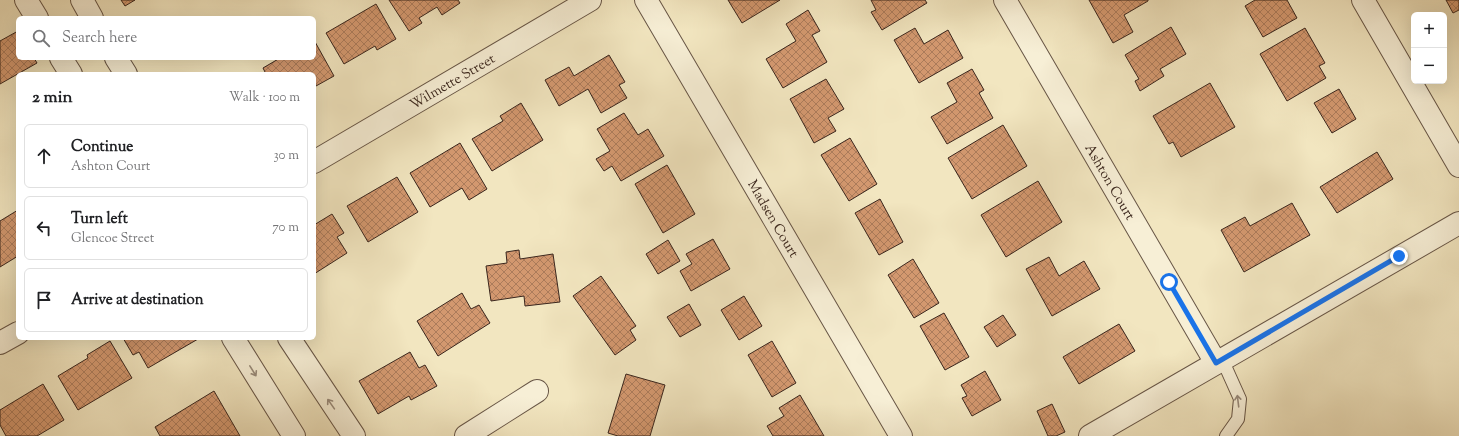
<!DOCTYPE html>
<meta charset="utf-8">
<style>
:root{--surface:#fff;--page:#f6f6f6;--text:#202124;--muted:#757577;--line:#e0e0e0}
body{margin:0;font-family:"Sorts Mill Goudy",serif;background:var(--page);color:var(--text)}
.controls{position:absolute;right:12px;top:12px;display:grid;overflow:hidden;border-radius:6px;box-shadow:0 4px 16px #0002}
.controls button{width:36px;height:36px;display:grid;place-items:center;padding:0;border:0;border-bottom:1px solid var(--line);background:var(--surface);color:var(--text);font:20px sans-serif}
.stop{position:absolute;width:12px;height:12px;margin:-9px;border:3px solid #1a73e8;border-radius:50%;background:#fff}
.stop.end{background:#1a73e8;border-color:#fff;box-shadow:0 1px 4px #0008}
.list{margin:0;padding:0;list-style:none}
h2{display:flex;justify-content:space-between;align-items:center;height:52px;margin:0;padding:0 16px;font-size:17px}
h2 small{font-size:13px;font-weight:400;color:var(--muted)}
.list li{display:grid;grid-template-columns:26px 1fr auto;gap:12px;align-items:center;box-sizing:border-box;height:64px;margin:0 8px 8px;padding:0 8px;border:1px solid var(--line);border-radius:6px}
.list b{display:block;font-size:15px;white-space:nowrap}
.list p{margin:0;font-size:13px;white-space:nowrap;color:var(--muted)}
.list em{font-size:13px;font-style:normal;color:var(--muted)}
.icon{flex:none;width:22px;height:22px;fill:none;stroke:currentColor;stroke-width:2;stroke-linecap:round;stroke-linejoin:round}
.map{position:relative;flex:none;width:1459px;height:436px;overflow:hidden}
.search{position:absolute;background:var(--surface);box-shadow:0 4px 16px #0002;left:16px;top:16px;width:300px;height:44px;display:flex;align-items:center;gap:10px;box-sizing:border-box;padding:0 14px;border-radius:6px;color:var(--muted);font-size:15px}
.panel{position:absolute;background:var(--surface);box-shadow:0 4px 16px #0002;left:16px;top:72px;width:300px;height:268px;border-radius:6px}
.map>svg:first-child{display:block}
.building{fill:url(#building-cross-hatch);stroke:#3a261d}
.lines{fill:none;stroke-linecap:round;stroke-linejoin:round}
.lane-casing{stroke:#685646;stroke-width:14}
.street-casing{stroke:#685646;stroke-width:24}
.lane{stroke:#f7efd6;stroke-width:12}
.street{stroke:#f7efd6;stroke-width:22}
.oneway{stroke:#988a7a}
.route{stroke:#1a73e8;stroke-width:5}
.labels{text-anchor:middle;stroke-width:4;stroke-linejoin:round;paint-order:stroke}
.street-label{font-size:14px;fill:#3a261d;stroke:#f7efd6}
</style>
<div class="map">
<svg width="1459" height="436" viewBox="0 0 1459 436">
<defs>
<pattern id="building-cross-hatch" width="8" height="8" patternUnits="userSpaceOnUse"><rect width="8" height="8" fill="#d3986f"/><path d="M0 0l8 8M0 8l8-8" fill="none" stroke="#ac7c5b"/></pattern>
</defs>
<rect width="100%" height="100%" fill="#f2e6c0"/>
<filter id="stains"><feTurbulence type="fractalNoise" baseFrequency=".005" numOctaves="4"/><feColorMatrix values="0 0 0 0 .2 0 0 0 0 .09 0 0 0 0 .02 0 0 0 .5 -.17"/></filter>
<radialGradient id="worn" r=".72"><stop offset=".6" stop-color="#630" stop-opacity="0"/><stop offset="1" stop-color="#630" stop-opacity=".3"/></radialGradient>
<path class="building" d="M121 0H135L125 6Z
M389 0H458L460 3 442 15 437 7 419 18 422 23 409 31Z
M728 0H780L742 23Z
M871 0H925L927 3 882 30 871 12 876 10Z
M1089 0H1148V1L1124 15 1133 32 1113 43Z
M1255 0H1287L1297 18 1263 37 1245 6Z
M1446 0H1459V10L1453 13Z
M376 4 396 39 377 50 375 46 344 64 326 33Z
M808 10 820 31 812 35 827 62 783 88 766 59 796 41 786 24Z
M1171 27 1186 54 1160 69 1164 76 1140 91 1135 81 1139 79 1125 55Z
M915 28 924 44 948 30 963 58 919 83 894 40Z
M1305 28 1325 63 1319 66 1326 78 1287 101 1260 54Z
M18 31V58H34L37 63 0 84V41Z
M314 40 334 76 316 86 314 82V74H266L263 68 280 58H314Z
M609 55 625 82 619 85 627 98 601 113 588 89 559 106 545 80 569 67 574 76Z
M972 69 984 90 979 93 993 118 947 144 931 117 957 102 947 83Z
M826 79 844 109 828 118 836 131 814 143 790 99Z
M1210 83 1235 127 1181 157 1173 142 1169 144 1153 116Z
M1339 89 1356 119 1332 133 1314 103Z
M521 103 543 140 492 171 472 139 503 121 500 116Z
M624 113 638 135 648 129 664 156 621 181 612 166 604 171 596 159 610 151 597 129Z
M1003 125 1027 166 972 199 948 158Z
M850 138 877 184 849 201 821 155Z
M460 143 487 189 469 200 462 188 430 207 410 173Z
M1377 152 1393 179 1337 213 1320 187Z
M667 165 695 214 663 233 635 184Z
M397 177 418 212 368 242 347 206Z
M1038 181 1062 222 1006 257 981 215Z
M880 199 903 242 879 255 855 213Z
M1292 203 1310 235 1244 272 1221 230 1245 217 1250 226Z
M18 210V256L0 267V221Z
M332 214 344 233 337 237 347 253 314 274V225Z
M713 239 730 269 691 291 680 271 692 264 686 254Z
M668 240 680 261 658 274 646 254Z
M519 250 520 259 553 254 560 302 525 306 524 296 491 301 486 266 507 263 506 252Z
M1049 257 1059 276 1084 261 1100 289 1052 316 1026 269Z
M913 259 939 303 914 318 888 275Z
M601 276 636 326 630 330 636 340 615 355 573 296Z
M462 293 471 309 479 305 490 323 438 356 417 321Z
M744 296 762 326 739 340 721 310Z
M689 304 701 325 680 337 667 317Z
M944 313 969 357 945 370 920 326Z
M1003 315 1016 335 997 347 984 327Z
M1119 324 1135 351 1079 384 1063 357Z
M123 338H197L198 339 148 368 139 352 133 355Z
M110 341 132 378 78 410 58 376 88 358 87 355Z
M772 341 796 383 772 397 748 355Z
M410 352 419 368 425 365 437 386 411 400 409 396 378 414 359 381Z
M985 371 1001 400 972 416 962 398 967 396 961 385Z
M626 374 665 385 650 436H618L608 433Z
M43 384 64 420 37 436H6L0 425V410Z
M214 391 240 436H160L155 427Z
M800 395 824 436H773L767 426 784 416 779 408Z
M1052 404 1065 432 1056 436H1048L1037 411Z"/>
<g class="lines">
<g class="lane-casing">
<path id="lane" d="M1222 359 1240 399 1238 419 1226 436"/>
</g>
<g class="street-casing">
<g id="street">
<path d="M26 0 37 18"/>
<path d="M82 0 92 18"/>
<path id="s1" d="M646 0 901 436"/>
<path id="s2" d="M1005 0 1216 363"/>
<path d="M1363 0 1459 166"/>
<path d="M61 58 71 74"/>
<path d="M116 58 126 74"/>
<path id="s3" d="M314 162 590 0"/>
<path d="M233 338 294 436"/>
<path d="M289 338 354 436"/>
<path d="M0 343 18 333"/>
<path d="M466 436 537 391"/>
<path d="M1090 436 1459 223"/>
</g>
</g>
<use href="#lane" class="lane"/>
<use href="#street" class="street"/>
</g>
<defs><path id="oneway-shaft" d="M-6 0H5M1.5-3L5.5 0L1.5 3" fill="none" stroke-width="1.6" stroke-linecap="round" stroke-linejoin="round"/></defs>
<g class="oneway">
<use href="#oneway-shaft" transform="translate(253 371) rotate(58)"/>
<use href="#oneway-shaft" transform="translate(1238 401) rotate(-97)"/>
<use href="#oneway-shaft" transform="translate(331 404) rotate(-125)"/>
</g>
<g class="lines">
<path class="route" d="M1169 282 1216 363 1399 256"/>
</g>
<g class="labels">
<g class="street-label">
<text dy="5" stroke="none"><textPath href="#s3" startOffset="160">Wilmette Street</textPath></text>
<text dy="5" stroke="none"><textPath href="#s2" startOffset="210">Ashton Court</textPath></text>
<text dy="5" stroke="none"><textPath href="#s1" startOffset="253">Madsen Court</textPath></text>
</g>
</g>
<rect width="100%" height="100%" filter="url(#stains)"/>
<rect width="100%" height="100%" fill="url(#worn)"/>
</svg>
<div class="controls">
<button>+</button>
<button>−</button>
</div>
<div class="stop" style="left:1169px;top:282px"></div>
<div class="stop end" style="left:1399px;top:256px"></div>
<div class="search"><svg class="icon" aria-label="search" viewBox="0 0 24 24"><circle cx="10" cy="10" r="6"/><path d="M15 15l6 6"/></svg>Search here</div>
<section class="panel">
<h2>2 min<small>Walk · 100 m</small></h2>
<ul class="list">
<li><svg class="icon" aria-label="ahead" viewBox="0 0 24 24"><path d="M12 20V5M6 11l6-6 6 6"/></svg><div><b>Continue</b><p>Ashton Court</p></div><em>30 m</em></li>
<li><svg class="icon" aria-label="left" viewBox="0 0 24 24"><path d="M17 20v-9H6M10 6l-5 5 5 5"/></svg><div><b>Turn left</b><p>Glencoe Street</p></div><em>70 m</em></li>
<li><svg class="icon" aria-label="arrive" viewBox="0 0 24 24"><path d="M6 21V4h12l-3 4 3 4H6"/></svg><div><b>Arrive at destination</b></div></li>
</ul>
</section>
</div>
